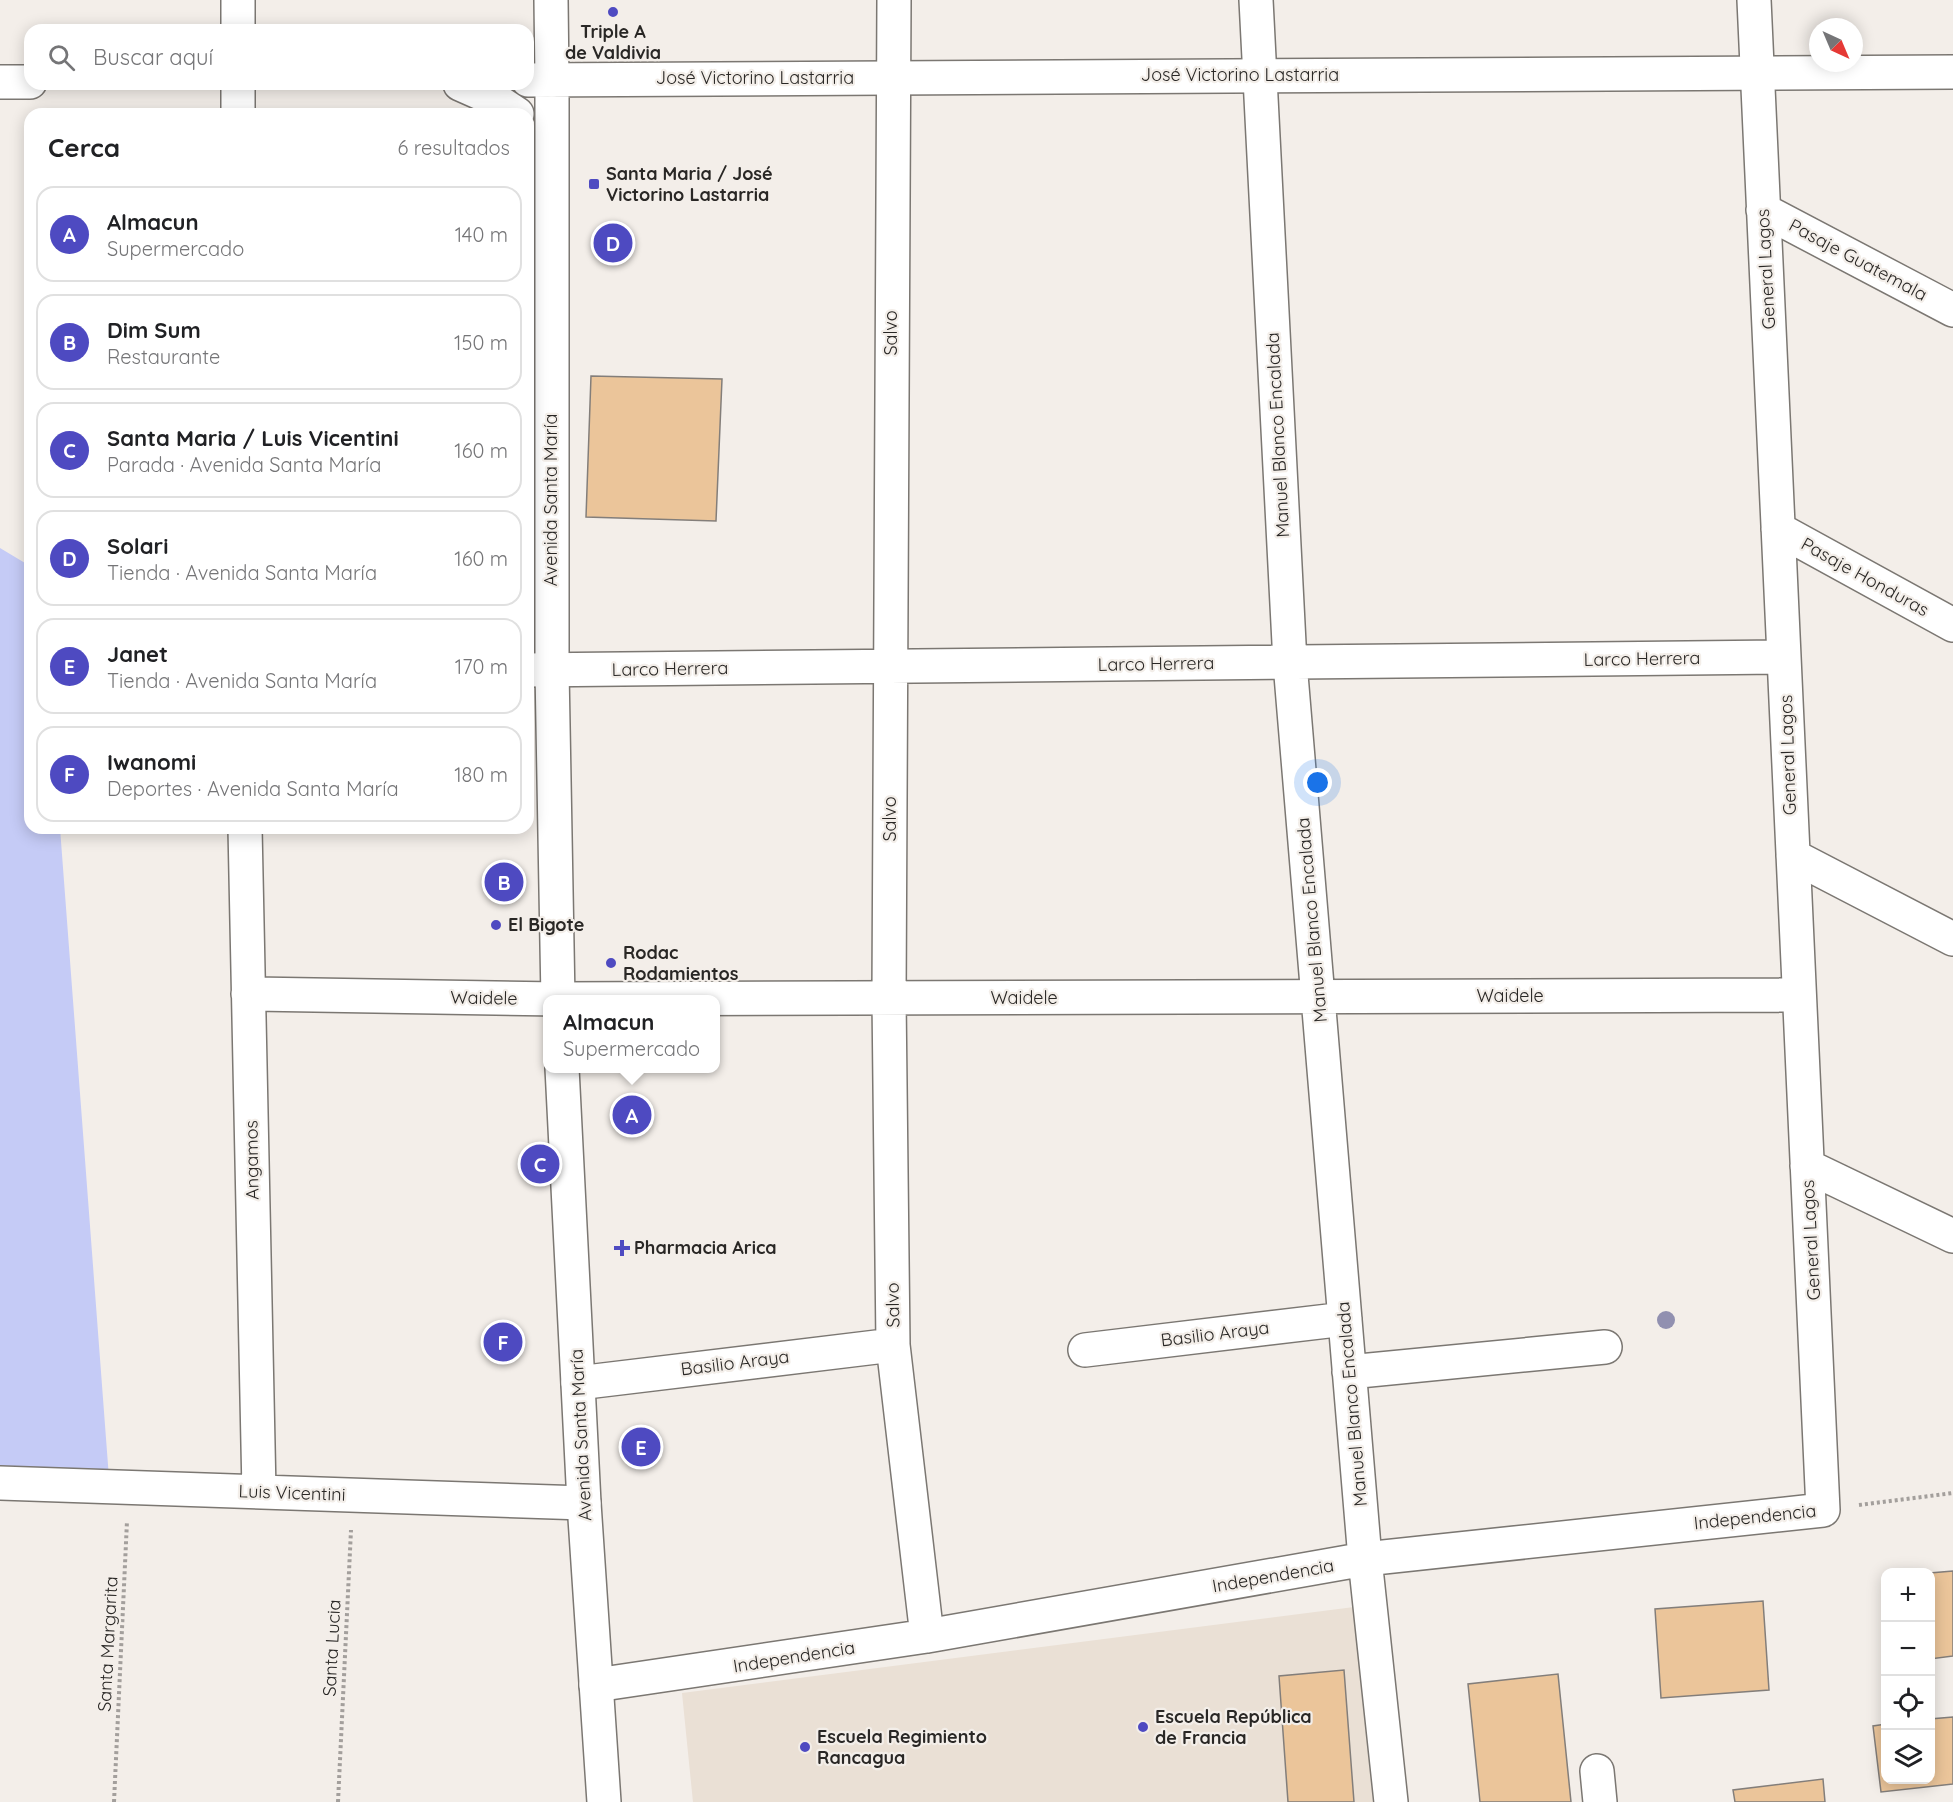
<!DOCTYPE html>
<html lang="es">
<meta charset="utf-8">
<style>
:root{--surface:#fff;--page:#f2f2f2;--text:#202124;--muted:#757577;--line:#e0e0e0;--accent:#4e4ac1}
body{margin:0;font-family:Quicksand,sans-serif;background:var(--page);color:var(--text)}
.controls{position:absolute;right:18px;bottom:18px;display:grid;overflow:hidden;border-radius:12px;box-shadow:0 3px 15px #0003}
.controls button{width:54px;height:54px;display:grid;place-items:center;padding:0;border:0;border-bottom:2px solid var(--line);background:var(--surface);color:var(--text);font:30px sans-serif}
.compass{position:absolute;left:1809px;top:18px;width:54px;height:54px;border-radius:50%;background:var(--surface);box-shadow:0 3px 15px #0003;rotate:136deg}
.you{position:absolute;left:1318px;top:783px;width:21px;height:21px;margin:-15px;border:4px solid #fff;border-radius:50%;background:#1a73e8;box-shadow:0 0 0 9px #1a73e833}
.badge{display:grid;place-items:center;width:39px;height:39px;border-radius:50%;background:var(--accent);color:#fff;font-size:20px;font-weight:700}
.pin{position:absolute;translate:-50% -50%;border:3px solid #fff;box-shadow:0 2px 6px #0006}
.popup{position:absolute;left:543px;top:995px;width:177px;height:78px;box-sizing:border-box;display:grid;place-content:center;border-radius:12px;background:var(--surface);filter:drop-shadow(0 2px 4px #0005);font-size:20px;white-space:nowrap;color:var(--muted)}
.popup b{font-size:22px;color:var(--text)}
.popup::after{content:'';position:absolute;left:50%;top:100%;margin-left:-12px;border:12px solid transparent;border-top-color:var(--surface)}
.list{margin:0;padding:0;list-style:none}
h2{display:flex;justify-content:space-between;align-items:center;height:78px;margin:0;padding:0 24px;font-size:26px}
h2 small{font-size:20px;font-weight:400;color:var(--muted)}
.list li{display:grid;grid-template-columns:39px 1fr auto;gap:18px;align-items:center;box-sizing:border-box;height:96px;margin:0 12px 12px;padding:0 12px;border:2px solid var(--line);border-radius:18px}
.list b{display:block;font-size:22px;white-space:nowrap}
.list p{margin:0;font-size:20px;white-space:nowrap;color:var(--muted)}
.list em{font-size:20px;font-style:normal;color:var(--muted)}
.icon{flex:none;width:33px;height:33px;fill:none;stroke:currentColor;stroke-width:2;stroke-linecap:round;stroke-linejoin:round}
.map{position:relative;flex:none;width:1953px;height:1802px;overflow:hidden}
.search{position:absolute;background:var(--surface);box-shadow:0 3px 15px #0003;left:24px;top:24px;width:510px;height:66px;display:flex;align-items:center;gap:15px;box-sizing:border-box;padding:0 21px;border-radius:18px;color:var(--muted);font-size:22px}
.panel{position:absolute;background:var(--surface);box-shadow:0 3px 15px #0003;left:24px;top:108px;width:510px;height:726px;border-radius:18px}
.map>svg:first-child{display:block}
.built{fill:#eae0d5}
.green{fill:#c5cbf6}
.building{fill:#ebc59a;stroke:#837e7a;stroke-width:1.5}
.lines{fill:none;stroke-linecap:round;stroke-linejoin:round}
.minor-casing{stroke:#7b7772;stroke-width:36}
.major-casing{stroke:#7b7772;stroke-width:36}
.path{stroke:#a39f9c;stroke-width:4;stroke-dasharray:3 3;stroke-linecap:butt}
.minor{stroke:#fff;stroke-width:33}
.major{stroke:#fff;stroke-width:33}
.tree{fill:#9190b0}
.poi-dot{fill:#4e4ac1;stroke:#f3eee9;stroke-width:2}
.labels{text-anchor:middle;stroke-width:4.5;stroke-linejoin:round;paint-order:stroke}
.poi-label{font-size:18px;font-weight:bold;fill:#292725;stroke:#f3eee9;text-anchor:start}
.street-label{font-size:18px;fill:#292725;stroke:#f3eee9}
</style>
<div class="map">
<svg width="1953" height="1802" viewBox="0 0 1953 1802">
<rect width="100%" height="100%" fill="#f3eee9"/>
<path class="built" d="M1354 1607 1373 1802H693L682 1693Z"/>
<path class="green" d="M0 548 30 566V828H60L109 1478 0 1474Z"/>
<path class="building" d="M591 376 722 379 716 521 586 517Z
M1953 1571V1656L1930 1659V1573Z
M1763 1601 1769 1690 1661 1698 1655 1609Z
M1344 1670 1354 1802H1288L1279 1676Z
M1558 1674 1571 1802H1480L1468 1684Z
M1953 1717V1784L1881 1792 1873 1726 1886 1724V1780H1930V1719Z
M1823 1779 1825 1802H1735L1733 1790Z"/>
<g class="lines">
<g class="minor-casing">
<path id="minor" d="M238 0V30
M551 0 552 80
M894 0 889 998 893 1345 927 1636
M1256 0 1290 663 1365 1559 1391 1802
M238 84V114
M1763 210 1953 310
M1778 529 1953 625
M528 670 1784 657
M245 828 259 1492
M1793 856 1953 939
M248 994 558 999 1799 995
M1807 1166 1953 1236
M1085 1350 1345 1319
M1349 1372 1605 1347
M578 1383 893 1345
M0 1483 584 1503
M596 1685 927 1636 1365 1559 1823 1510 1754 0
M1597 1771 1600 1802"/>
</g>
<g class="major-casing">
<path id="major" d="M528 80 1953 72
M552 80V670L558 1000
M0 82H30
M460 84 496 100 517 114
M562 1068 584 1503 604 1802"/>
</g>
<path class="path" d="M1859 1505 1953 1493
M114 1802 127 1521
M338 1802 351 1530"/>
<use href="#minor" class="minor"/>
<use href="#major" class="major"/>
</g>
<circle class="tree" cx="1666" cy="1320" r="9"/>
<g class="poi-dot">
<circle cx="613" cy="12" r="6"/>
<rect x="588" y="178" width="12" height="12" rx="3"/>
<circle cx="496" cy="925" r="6"/>
<circle cx="611" cy="963" r="6"/>
<path d="M619 1239h6v6h6v6h-6v6h-6v-6h-6v-6h6z"/>
<circle cx="1143" cy="1727" r="6"/>
<circle cx="805" cy="1747" r="6"/>
</g>
<g class="labels">
<g class="poi-label">
<text x="613" y="38" text-anchor="middle">Triple A<tspan x="613" dy="21">de Valdivia</tspan></text>
<text x="606" y="180">Santa Maria / José<tspan x="606" dy="21">Victorino Lastarria</tspan></text>
<text x="508" y="931">El Bigote</text>
<text x="623" y="959">Rodac<tspan x="623" dy="21">Rodamientos</tspan></text>
<text x="634" y="1254">Pharmacia Arica</text>
<text x="1155" y="1723">Escuela República<tspan x="1155" dy="21">de Francia</tspan></text>
<text x="817" y="1743">Escuela Regimiento<tspan x="817" dy="21">Rancagua</tspan></text>
</g>
<g class="street-label">
<text x="1240" y="81">José Victorino Lastarria</text>
<text x="755" y="84">José Victorino Lastarria</text>
<text transform="translate(1858 260) rotate(28)" y="6">Pasaje Guatemala</text>
<text transform="translate(1766 269) rotate(-93)" y="6">General Lagos</text>
<text transform="translate(891 333) rotate(-90)" y="6">Salvo</text>
<text transform="translate(1278 435) rotate(-93)" y="6">Manuel Blanco Encalada</text>
<text transform="translate(551 500) rotate(-90)" y="6">Avenida Santa María</text>
<text transform="translate(1865 577) rotate(29)" y="6">Pasaje Honduras</text>
<text transform="translate(1642 659) rotate(-1)" y="6">Larco Herrera</text>
<text transform="translate(1156 664) rotate(-1)" y="6">Larco Herrera</text>
<text transform="translate(670 669) rotate(-1)" y="6">Larco Herrera</text>
<text transform="translate(1788 755) rotate(-92)" y="6">General Lagos</text>
<text transform="translate(890 819) rotate(-90)" y="6">Salvo</text>
<text transform="translate(1312 920) rotate(-95)" y="6">Manuel Blanco Encalada</text>
<text x="1510" y="1002">Waidele</text>
<text transform="translate(484 998) rotate(1)" y="6">Waidele</text>
<text x="1024" y="1004">Waidele</text>
<text transform="translate(252 1160) rotate(-91)" y="6">Angamos</text>
<text transform="translate(1811 1240) rotate(-93)" y="6">General Lagos</text>
<text transform="translate(893 1305) rotate(-91)" y="6">Salvo</text>
<text transform="translate(1215 1334) rotate(-7)" y="6">Basilio Araya</text>
<text transform="translate(735 1363) rotate(-7)" y="6">Basilio Araya</text>
<text transform="translate(1352 1404) rotate(-95)" y="6">Manuel Blanco Encalada</text>
<text transform="translate(581 1435) rotate(-93)" y="6">Avenida Santa María</text>
<text transform="translate(292 1493) rotate(2)" y="6">Luis Vicentini</text>
<text transform="translate(1755 1517) rotate(-6)" y="6">Independencia</text>
<text transform="translate(1273 1576) rotate(-10)" y="6">Independencia</text>
<text transform="translate(108 1644) rotate(-87)" y="6">Santa Margarita</text>
<text transform="translate(332 1648) rotate(-87)" y="6">Santa Lucia</text>
<text transform="translate(794 1657) rotate(-9)" y="6">Independencia</text>
</g>
</g>
</svg>
<div class="controls">
<button>+</button>
<button>−</button>
<button><svg class="icon" aria-label="locate" viewBox="0 0 24 24"><circle cx="12" cy="12" r="6"/><path d="M12 2v4M12 18v4M2 12h4M18 12h4"/></svg></button>
<button><svg class="icon" aria-label="layers" viewBox="0 0 24 24"><path d="M12 4l9 5-9 5-9-5zM3 14l9 5 9-5"/></svg></button>
</div>
<svg class="compass" viewBox="-18 -18 36 36"><path d="M0-13l5 13h-10z" fill="#e53935"/><path d="M0 13l5-13h-10z" fill="#757577"/></svg>
<div class="you"></div>
<div class="pin badge" style="left:632px;top:1115px">A</div>
<div class="popup"><b>Almacun</b>Supermercado</div>
<div class="pin badge" style="left:504px;top:882px">B</div>
<div class="pin badge" style="left:540px;top:1164px">C</div>
<div class="pin badge" style="left:613px;top:243px">D</div>
<div class="pin badge" style="left:641px;top:1447px">E</div>
<div class="pin badge" style="left:503px;top:1342px">F</div>
<div class="search"><svg class="icon" aria-label="search" viewBox="0 0 24 24"><circle cx="10" cy="10" r="6"/><path d="M15 15l6 6"/></svg>Buscar aquí</div>
<section class="panel">
<h2>Cerca<small>6 resultados</small></h2>
<ul class="list">
<li><span class="badge">A</span><div><b>Almacun</b><p>Supermercado</p></div><em>140 m</em></li>
<li><span class="badge">B</span><div><b>Dim Sum</b><p>Restaurante</p></div><em>150 m</em></li>
<li><span class="badge">C</span><div><b>Santa Maria / Luis Vicentini</b><p>Parada · Avenida Santa María</p></div><em>160 m</em></li>
<li><span class="badge">D</span><div><b>Solari</b><p>Tienda · Avenida Santa María</p></div><em>160 m</em></li>
<li><span class="badge">E</span><div><b>Janet</b><p>Tienda · Avenida Santa María</p></div><em>170 m</em></li>
<li><span class="badge">F</span><div><b>Iwanomi</b><p>Deportes · Avenida Santa María</p></div><em>180 m</em></li>
</ul>
</section>
</div>
